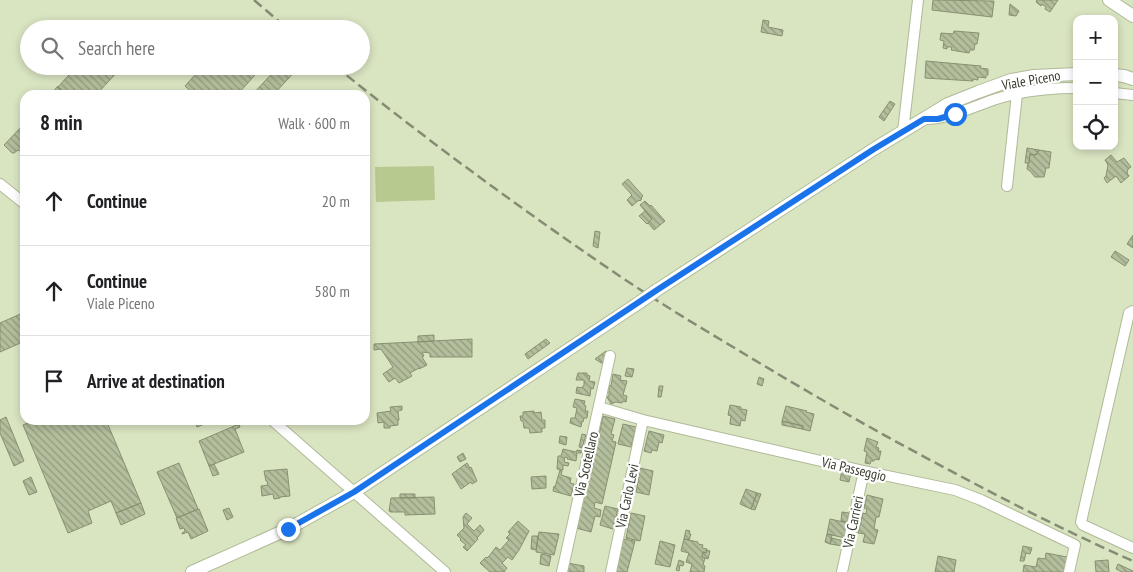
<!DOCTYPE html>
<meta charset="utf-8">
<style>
:root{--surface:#fff;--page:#f2f2f2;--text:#202124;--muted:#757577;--line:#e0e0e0}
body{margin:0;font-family:"PT Sans Narrow",sans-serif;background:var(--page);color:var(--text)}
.controls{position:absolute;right:15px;top:15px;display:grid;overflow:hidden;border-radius:10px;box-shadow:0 2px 8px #0003}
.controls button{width:45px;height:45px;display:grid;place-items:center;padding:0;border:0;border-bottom:1px solid var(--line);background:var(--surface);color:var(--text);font:25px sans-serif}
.stop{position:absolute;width:15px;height:15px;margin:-11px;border:4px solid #1a73e8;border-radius:50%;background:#fff}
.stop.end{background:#1a73e8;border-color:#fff;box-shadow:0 1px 5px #0008}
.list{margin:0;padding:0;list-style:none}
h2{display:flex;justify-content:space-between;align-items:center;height:65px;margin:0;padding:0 20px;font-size:21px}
h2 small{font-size:16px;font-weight:400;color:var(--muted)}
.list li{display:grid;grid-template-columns:32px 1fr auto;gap:15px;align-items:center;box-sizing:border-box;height:90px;padding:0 20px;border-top:1px solid var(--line)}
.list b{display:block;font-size:19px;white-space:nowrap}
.list p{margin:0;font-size:16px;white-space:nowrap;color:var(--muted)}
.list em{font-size:16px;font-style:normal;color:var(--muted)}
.icon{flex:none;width:28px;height:28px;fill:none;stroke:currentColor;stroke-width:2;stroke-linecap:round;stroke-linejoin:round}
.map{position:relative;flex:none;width:1133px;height:572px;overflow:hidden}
.search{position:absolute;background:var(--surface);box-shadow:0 2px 8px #0003;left:20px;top:20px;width:350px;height:55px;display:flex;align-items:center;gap:12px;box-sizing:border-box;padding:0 18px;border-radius:28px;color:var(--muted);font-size:19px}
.panel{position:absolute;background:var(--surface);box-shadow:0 2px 8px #0003;left:20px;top:90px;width:350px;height:335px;border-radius:15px}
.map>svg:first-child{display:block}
.park{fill:#b8c98f}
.building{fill:url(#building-back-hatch);stroke:#879171}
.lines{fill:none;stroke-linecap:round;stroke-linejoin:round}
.minor-casing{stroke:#afba98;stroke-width:12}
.major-casing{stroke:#afba98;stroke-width:14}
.minor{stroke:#fff;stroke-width:10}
.major{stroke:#fff;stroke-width:12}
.rail{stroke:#858c74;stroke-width:2.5;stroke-dasharray:10 5;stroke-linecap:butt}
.major-bridge-casing{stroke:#afba98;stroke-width:14;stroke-linecap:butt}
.major-bridge{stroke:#fff;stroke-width:12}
.route{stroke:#1a73e8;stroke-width:6}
.labels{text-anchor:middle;stroke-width:4.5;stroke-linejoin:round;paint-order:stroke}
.street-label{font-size:14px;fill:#363a2c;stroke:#fff}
</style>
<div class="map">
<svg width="1133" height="572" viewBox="0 0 1133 572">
<defs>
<pattern id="building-back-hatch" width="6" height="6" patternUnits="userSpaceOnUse" patternTransform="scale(1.25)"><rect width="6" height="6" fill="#b3be9c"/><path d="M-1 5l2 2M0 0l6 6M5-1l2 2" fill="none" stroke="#929b7f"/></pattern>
</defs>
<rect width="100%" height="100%" fill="#d9e4c1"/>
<path class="park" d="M434 166 435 200 376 202 375 167Z"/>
<path class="building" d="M933 0 994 1 992 17 932 10Z
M1037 0H1058L1050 12 1045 9 1046 7 1043 5 1042 4 1041 6 1036 2Z
M1010 4 1019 11 1016 16 1009 15Z
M763 20 769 21 768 27 783 30 782 36 761 32Z
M954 31 979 33 977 44H975L974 50H970L969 53 951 50 952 47H947V49L943 48 944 41 940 40 941 33 953 34Z
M926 61 981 66 980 68 988 69V75H986V78L978 77V80L973 79V81L925 78Z
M77 66H115L119 70 96 95H67L58 87Z
M203 66H263L237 95H195L185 86Z
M279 66H300L273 95H252Z
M58 86V87L67 95H50Z
M890 101 895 104 884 121 879 117Z
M25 123V145L20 151 18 150 14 153H12L4 145Z
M1027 148 1039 150 1036 155 1030 154 1029 163H1025Z
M1039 150 1051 152 1049 168H1046L1044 177H1035L1030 171 1027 169 1028 163H1029L1030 154 1036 155Z
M1111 155 1117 162 1124 158 1131 167 1128 169 1127 173 1129 176 1121 183 1116 176 1107 183 1104 178 1106 176 1108 165 1105 160Z
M628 179 643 196 641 198 642 199 640 201 639 200 632 206 627 200 632 195 622 184Z
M645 201 650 206 651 205 665 221 654 230 648 223 652 219 640 205Z
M645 211 652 219 647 224 639 216Z
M595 231 600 232 598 248 593 246Z
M1133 235V248L1127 244Z
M1115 251 1129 260 1125 266 1111 257Z
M25 312V341L0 352V323Z
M434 335V341L418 342V336Z
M472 339V357H430V353L422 352 424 356 422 357 427 365 419 369V368L410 373 412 376 399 383 395 378 389 382 383 374 393 367 381 349 374 350V344Z
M546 339 550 343 528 359 525 354Z
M606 351 603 364 595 359Z
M627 368 634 369 632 377 625 376Z
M578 373H587V375L590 376 589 381 595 382 593 389 591 388 590 396 576 393 577 387 582 388 583 386H584V380H576Z
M613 374 621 376 620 380 627 381 623 395 627 396 626 402 623 401 622 403 616 402 611 404 607 397 609 396V385L611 386Z
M759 377 764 379 762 386 757 384Z
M659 386H663L661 397H658Z
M575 399 585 401 584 405 586 406 585 411H588L587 418H584L583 422 582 421 581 427 570 423 571 418H575L577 408 573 407Z
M730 405 741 407V409L747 410 745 421 741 420 740 426 730 424 731 416 728 415Z
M402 406V410L398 411 399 420H398V425L390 426V428H384V422L378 423 377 413 391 411 390 407Z
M786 406 807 411 806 412 814 414 810 431 802 429 803 426 782 421Z
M534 411V413L541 412 542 420H545V428H542V432L530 433 529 428H524L523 421H521L520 416H523V412Z
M603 416 615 419 611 434 614 435 612 441 616 442 602 504 595 502 594 508 601 510 600 517 595 516 591 532 576 528 589 468H592Z
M6 417 24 461 14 466 0 433V420Z
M34 420H106L141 503 116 513 111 501 88 511 92 523 68 533 23 425Z
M198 420H214L197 427 195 421Z
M782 421 803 426 802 429 782 425Z
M239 424 240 427 235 429 244 452 209 466 199 441Z
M623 424 636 427 631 447 618 444Z
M649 431 664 435 662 443 659 442 657 451 652 450 651 453 644 451Z
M582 434 586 435 582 448 579 447Z
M560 436 567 437 566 445 559 443Z
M867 438 878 442 876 447 879 448 878 451H881L879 460 875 459 874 461H871L870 464 865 463 867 452 864 451Z
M563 449 576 452 577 450 582 451 581 453H576L577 454 576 461 567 459 568 458 565 457 564 462 569 463 568 466 563 465V470L557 469 558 456H561Z
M463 453 466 459 460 462 457 457Z
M179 463 198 509 177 518 157 472Z
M467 463 470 468 471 467 477 481 472 484 471 482 461 489 452 474Z
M214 464 219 474 213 476 209 466Z
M640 468 653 471 649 495 636 492 639 477H638Z
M287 469 290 496 280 497V498L274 499 273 494 262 496 261 486 268 485 267 481H266L264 471Z
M560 470 562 471 561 475 571 478 570 483 574 484 571 496 553 491 554 486 555 487Z
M842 470 851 472 849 482 840 480Z
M546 476V488L532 489 531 477Z
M31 477 37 492 29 495 23 481Z
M746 489 757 493 751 509 740 504Z
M757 493 761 494 755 510 751 509Z
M400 494H415V498H400Z
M867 495 883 499 879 517H876L874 529 878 530 874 544 863 542 865 534 858 533 863 513 866 514 867 509 864 508Z
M434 497 435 514 405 515V512H391L389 511 391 498Z
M141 503 145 514 121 525 116 513Z
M605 506 618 509 613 529 600 525Z
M229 508 233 517 227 520 223 510Z
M199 509 208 531 191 539 188 532 182 534V533L185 531 184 528 180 529 176 518Z
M842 512 849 513 847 522 841 521Z
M466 513 472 518 467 524 474 531 480 525 484 530 477 538 478 539 467 551 463 547 466 545 460 540 461 539 457 535 464 528 463 517Z
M631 513 645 516 640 541 626 538Z
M830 519 848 523 845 538 827 534Z
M518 521 529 531 519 550 512 560 508 557 502 563 507 568 504 572H490L480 563 486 557 487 558 490 555 496 547 500 550 509 540 506 538 510 534 508 532Z
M686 530 690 531 689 534H691L689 540 684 539Z
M539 532 559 534 554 555 536 552Z
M827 534 832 535 830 544 825 542Z
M532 536H538L536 550 531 549Z
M832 538 844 541 843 546 830 544Z
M623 539 635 541 627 572H615Z
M684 539 698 542V544L703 545 702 548 707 549 706 553 703 552 702 557 705 558 703 565 705 566 704 572H690L692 564 686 562 689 553 681 551Z
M660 541 675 545 670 567 655 564Z
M1023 546 1032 548 1030 554 1026 553 1024 561H1020Z
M706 550 710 551 708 559 702 557 703 552 706 553Z
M1046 553 1067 557 1064 572H1023L1024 565 1036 567 1038 558 1045 559Z
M541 554 551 556 549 566 540 564Z
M938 556 956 560 954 572H935Z
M679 560 684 562 683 566 680 565 679 571 676 570Z
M1108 560 1109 572H1096L1095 561Z
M567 563 584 566V572H566Z
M1118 564 1133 571V572H1122L1116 569Z"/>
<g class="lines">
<g class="minor-casing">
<path id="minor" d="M1114 93 1133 95
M925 119C950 119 972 107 996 99 1021 91 1050 88 1077 88
M903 132 918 0
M0 184 25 204
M1007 186 1017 94
M1133 311 1129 313 1081 522 1083 525 1133 548
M599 407 643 420 864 471 955 490 981 500 1075 545 1069 572
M272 420 445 572
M562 572 610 356
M611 572 643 420
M842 572 864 471"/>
</g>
<g class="major-casing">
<path id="major" d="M1109 0 1133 16
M1114 75 1124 76 1133 79
M657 290 874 149 948 104 978 92 1011 80 1034 76 1077 74
M192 572 288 529 354 492 640 302"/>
</g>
<use href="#minor" class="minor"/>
<use href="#major" class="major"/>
<path class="rail" d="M254 0 288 29
M335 66C428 141 525 212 624 279 660 303 696 325 733 347 799 387 866 426 934 462 999 497 1065 531 1133 561"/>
<g class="major-bridge-casing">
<path id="major-bridge" d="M640 302 657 290"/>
</g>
<use href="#major-bridge" class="major-bridge"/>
</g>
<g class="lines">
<path class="route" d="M288 529 354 492 657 290 874 149 924 119H938L955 114"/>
</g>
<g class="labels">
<g class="street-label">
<text transform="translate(1031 80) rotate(-10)" y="5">Viale Piceno</text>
<text transform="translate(586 464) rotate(-77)" y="5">Via Scotellaro</text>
<text transform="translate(854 469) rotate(13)" y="5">Via Passeggio</text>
<text transform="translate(627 496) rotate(-78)" y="5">Via Carlo Levi</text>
<text transform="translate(853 522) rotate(-78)" y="5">Via Carrieri</text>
</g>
</g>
</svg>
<div class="controls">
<button>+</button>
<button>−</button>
<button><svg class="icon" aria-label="locate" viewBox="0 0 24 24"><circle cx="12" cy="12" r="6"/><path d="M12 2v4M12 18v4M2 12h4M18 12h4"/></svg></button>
</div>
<div class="stop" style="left:955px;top:114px"></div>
<div class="stop end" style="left:288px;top:529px"></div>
<div class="search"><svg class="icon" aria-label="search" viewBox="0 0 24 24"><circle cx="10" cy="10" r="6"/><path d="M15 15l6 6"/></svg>Search here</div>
<section class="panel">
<h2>8 min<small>Walk · 600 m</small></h2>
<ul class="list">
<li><svg class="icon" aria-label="ahead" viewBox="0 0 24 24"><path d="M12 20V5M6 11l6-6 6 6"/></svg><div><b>Continue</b></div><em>20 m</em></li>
<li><svg class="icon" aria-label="ahead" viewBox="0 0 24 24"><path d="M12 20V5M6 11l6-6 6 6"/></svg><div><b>Continue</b><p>Viale Piceno</p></div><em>580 m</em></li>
<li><svg class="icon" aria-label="arrive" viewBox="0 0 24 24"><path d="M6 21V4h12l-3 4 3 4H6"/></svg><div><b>Arrive at destination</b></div></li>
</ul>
</section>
</div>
